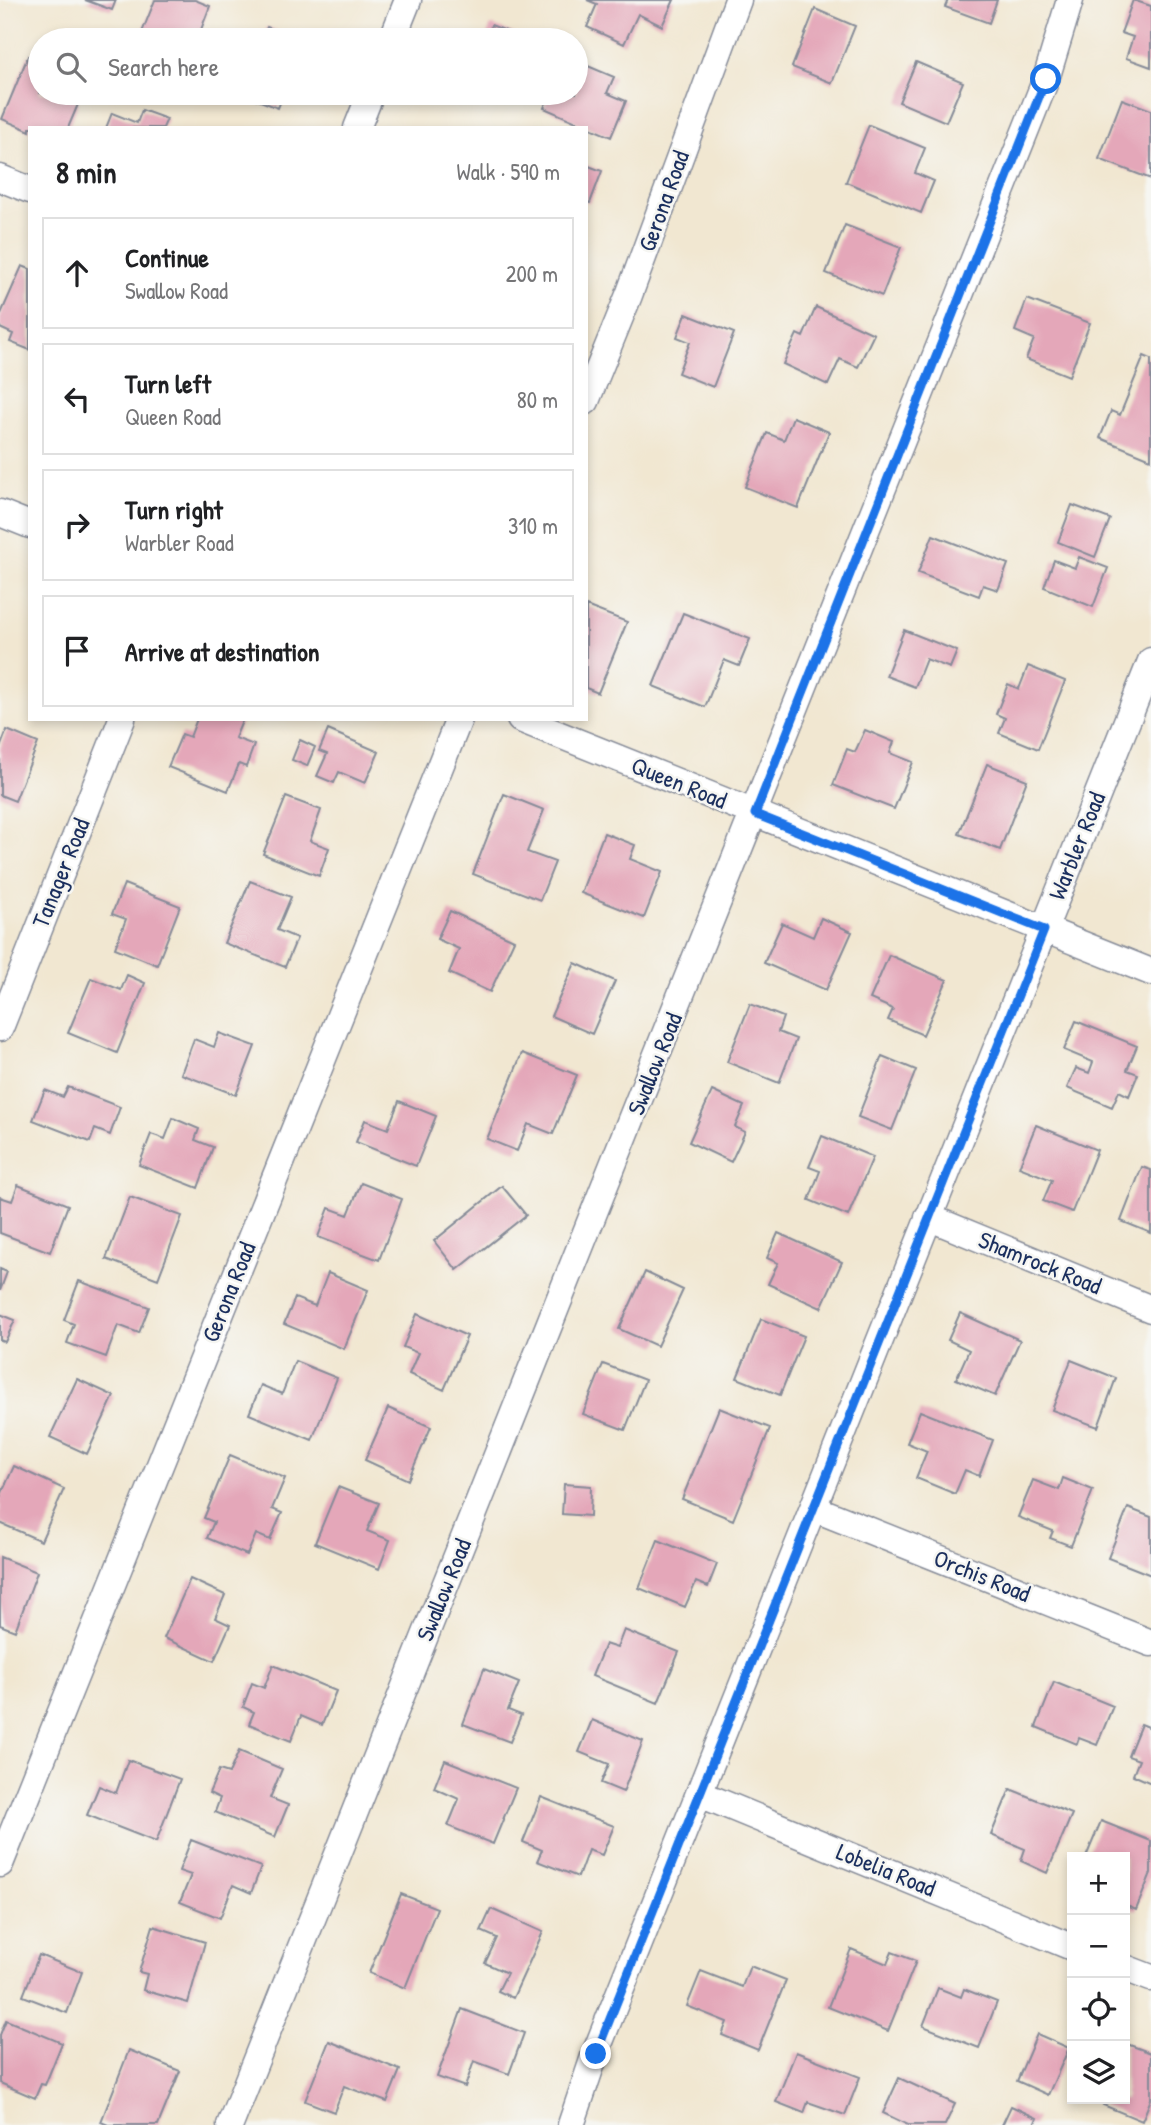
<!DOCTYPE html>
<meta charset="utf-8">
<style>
:root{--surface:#fff;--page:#f2f2f2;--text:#202124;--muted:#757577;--line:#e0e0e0}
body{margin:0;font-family:"Patrick Hand",sans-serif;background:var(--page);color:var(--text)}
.controls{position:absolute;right:21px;bottom:21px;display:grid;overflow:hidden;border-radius:0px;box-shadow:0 4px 10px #0003}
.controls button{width:63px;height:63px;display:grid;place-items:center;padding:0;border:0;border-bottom:2px solid var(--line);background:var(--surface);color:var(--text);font:35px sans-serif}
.stop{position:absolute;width:21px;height:21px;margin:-16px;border:5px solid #1a73e8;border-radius:50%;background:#fff}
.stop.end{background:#1a73e8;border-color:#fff;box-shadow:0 2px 7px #0008}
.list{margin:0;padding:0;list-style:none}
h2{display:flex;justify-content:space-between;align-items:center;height:91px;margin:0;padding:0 28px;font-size:30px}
h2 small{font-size:23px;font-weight:400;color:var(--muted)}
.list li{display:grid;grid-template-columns:46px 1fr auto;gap:21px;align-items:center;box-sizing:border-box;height:112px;margin:0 14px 14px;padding:0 14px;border:2px solid var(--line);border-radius:0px}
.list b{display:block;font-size:26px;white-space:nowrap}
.list p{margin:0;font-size:23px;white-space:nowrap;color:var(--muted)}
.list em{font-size:23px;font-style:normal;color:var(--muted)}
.icon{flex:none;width:38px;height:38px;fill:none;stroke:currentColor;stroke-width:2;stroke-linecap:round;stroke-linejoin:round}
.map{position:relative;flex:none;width:1151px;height:2125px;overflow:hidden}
.search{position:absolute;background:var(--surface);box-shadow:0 4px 10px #0003;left:28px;top:28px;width:560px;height:77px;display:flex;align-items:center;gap:18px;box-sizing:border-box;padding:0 24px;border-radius:38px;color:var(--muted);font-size:26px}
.panel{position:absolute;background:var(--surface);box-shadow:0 4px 10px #0003;left:28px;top:126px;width:560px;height:595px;border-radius:0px}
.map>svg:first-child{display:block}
.building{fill:#e4a7b9}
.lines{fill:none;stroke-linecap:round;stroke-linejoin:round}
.minor-casing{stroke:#868b98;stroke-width:29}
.minor{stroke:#fff;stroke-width:26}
.route{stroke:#1a73e8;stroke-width:9}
.labels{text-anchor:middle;stroke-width:5;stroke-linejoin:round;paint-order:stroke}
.street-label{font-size:24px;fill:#1b2f5e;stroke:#f6f6f2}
</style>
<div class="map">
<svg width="1151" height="2125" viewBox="0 0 1151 2125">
<rect width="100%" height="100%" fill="#f6f6f2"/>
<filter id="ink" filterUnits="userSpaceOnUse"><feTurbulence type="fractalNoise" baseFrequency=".0143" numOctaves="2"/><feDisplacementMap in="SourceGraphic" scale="14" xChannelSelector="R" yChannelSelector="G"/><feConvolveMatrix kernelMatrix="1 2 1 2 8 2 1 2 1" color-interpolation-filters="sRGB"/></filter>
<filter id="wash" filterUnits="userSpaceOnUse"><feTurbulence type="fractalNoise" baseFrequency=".00686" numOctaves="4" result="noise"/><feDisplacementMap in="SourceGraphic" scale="28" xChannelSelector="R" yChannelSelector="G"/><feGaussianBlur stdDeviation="1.57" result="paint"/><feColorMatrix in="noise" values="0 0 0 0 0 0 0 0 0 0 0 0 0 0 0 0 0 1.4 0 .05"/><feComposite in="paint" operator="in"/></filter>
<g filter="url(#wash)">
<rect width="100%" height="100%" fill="#f1e7d1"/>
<g id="blocks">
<path class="building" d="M85 0H116L112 10Z
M155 0H195L210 6 197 40H139Z
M587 0H674L662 26 638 14 624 44 587 27 597 4Z
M948 0H997L989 23 945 7Z
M1133 0 1151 6V67L1126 58 1133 37 1121 33Z
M815 9 855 26 832 83 792 67Z
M491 25 522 37 521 40H485Z
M267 27 300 40H262Z
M28 56 40 61V93H56L79 102 68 128H49L42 125 41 128H30V131L2 119Z
M576 61 614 77 607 93 626 101 611 137 544 108 550 93H576Z
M916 62 963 82 946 122 899 102Z
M240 93H284L278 108Z
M1122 99 1151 110V179L1099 159Z
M142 110 167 119 163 128H106L112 113 137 123Z
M869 125 925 148 915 173 934 181 921 213 846 182Z
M586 165 602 171 590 203 586 202Z
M845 225 901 247 882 296 826 273Z
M22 266 30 269V350L10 342 13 334 0 328V316Z
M1027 299 1090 323 1069 376 1026 359 1034 339 1015 331Z
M816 307 874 334 858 367 840 359 828 385 783 364 797 334 803 337Z
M686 314 734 333 713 387 678 373 690 342 677 337Z
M1144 356 1151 359V459L1100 438 1111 411 1120 415Z
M793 417 829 432 798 508 745 487 767 433 784 440Z
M1072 505 1110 519 1095 557 1058 542Z
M933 535 1008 564 998 590 983 585 979 596 918 573Z
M1079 557 1108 568 1093 607 1044 587 1054 560 1075 568Z
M586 606 627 622 598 693 586 688Z
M683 613 750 639 739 666 724 660 705 707 653 686Z
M904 630 957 651 950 668 926 659 915 687 886 676Z
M1028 666 1065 681 1038 749 999 733 1005 718 996 714 1008 684 1019 689Z
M197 719H243L235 738 254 745 246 767 239 764 228 791 168 767 182 734 190 737Z
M7 730 38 743 15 801 0 795V748Z
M328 730 379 752 365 783 339 772 334 783 317 776 327 754 319 751Z
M865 730 894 742 890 753 913 762 894 809 833 785 847 749 855 752Z
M300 740 315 747 307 766 292 760Z
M987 764 1027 780 1000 850 959 834Z
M504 794 544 810 527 852 555 862 540 900 473 874Z
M286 797 321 810 310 841 329 848 319 876 263 854Z
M604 833 635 845 630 859 662 872 644 918 581 893Z
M250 881 291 897 277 930 297 938 285 967 224 943Z
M124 884 180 906 157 965 115 948 126 919 112 914Z
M450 911 514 940 490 992 449 973 459 949 437 939Z
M821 918 852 932 826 990 764 963 782 923 813 937Z
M889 955 947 980 923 1035 888 1020 893 1009 870 999Z
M575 963 615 981 592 1034 551 1016Z
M127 975 145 983 117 1053 68 1033 91 978 121 990Z
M750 1004 783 1017 778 1032 796 1039 779 1083 727 1062Z
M1076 1021 1137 1046 1127 1070 1138 1074 1129 1096 1119 1091 1112 1107 1067 1088 1076 1068 1089 1073 1093 1062 1064 1050Z
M219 1033 255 1046 236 1095 181 1074 194 1039 214 1047Z
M522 1053 577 1075 553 1134 528 1124 517 1151 487 1139Z
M882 1056 916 1070 892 1130 858 1117Z
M68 1087 120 1107 110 1135 95 1129 90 1142 33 1120 45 1090 63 1097Z
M712 1091 744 1106 735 1127 745 1132 731 1162 689 1142Z
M399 1101 436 1116 416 1166 356 1142 365 1120 388 1129Z
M173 1118 199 1129 195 1140 213 1147 198 1188 139 1165 151 1134 165 1139Z
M1036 1125 1097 1150 1072 1212 1043 1201 1052 1180 1019 1167Z
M822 1136 873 1157 848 1216 809 1200 820 1171 809 1167Z
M1142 1167 1151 1170V1233L1121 1221Z
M361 1183 402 1199 379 1260 318 1237 329 1208 348 1215Z
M18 1185 68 1205 50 1252 0 1233V1197L12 1201Z
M502 1186 526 1215 457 1270 434 1241Z
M130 1197 182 1216 158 1279 106 1259Z
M778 1233 842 1262 821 1308 768 1284 778 1263 767 1258Z
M0 1269 7 1272 0 1291Z
M645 1272 683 1290 657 1346 619 1329Z
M328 1273 368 1290 344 1349 284 1324 295 1298 315 1306Z
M79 1281 149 1307 139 1333 118 1325 106 1357 67 1343 74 1324 64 1320Z
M960 1313 1020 1340 995 1396 956 1379 969 1350 948 1340Z
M0 1314 15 1320 5 1342 0 1340Z
M417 1314 467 1336 444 1390 409 1374 418 1353 403 1347Z
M761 1319 804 1336 780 1395 737 1378Z
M1071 1360 1116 1378 1098 1427 1052 1410Z
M295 1361 337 1378 312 1440 249 1414 261 1385 282 1394Z
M603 1364 645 1380 625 1430 583 1414Z
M77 1379 114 1396 87 1454 50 1437Z
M388 1408 431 1427 408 1480 365 1460Z
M719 1408 770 1428 733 1520 682 1499Z
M920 1411 993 1440 979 1476 965 1470 955 1494 916 1478 927 1451 907 1443Z
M230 1455 285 1478 272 1509 282 1513 270 1540 256 1534 247 1555 207 1538 214 1522 204 1518Z
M14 1466 64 1489 41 1541 0 1523V1497Z
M1063 1478 1093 1490 1071 1546 1050 1538 1053 1531 1018 1517 1033 1480 1059 1490Z
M564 1484 591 1486 590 1516 562 1514Z
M338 1487 379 1503 367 1531 390 1540 379 1569 315 1543Z
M1128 1508 1151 1517V1575L1108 1558Z
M658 1540 717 1564 708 1587 696 1582 685 1607 639 1588Z
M0 1557 37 1572 15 1631 0 1625Z
M190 1579 225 1595 215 1618 230 1625 214 1661 164 1638Z
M624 1630 679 1652 658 1703 592 1676 605 1644 617 1648Z
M273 1665 336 1691 322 1725 301 1716 291 1741 249 1724 254 1712 243 1707 252 1683 264 1688Z
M484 1669 519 1683 508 1710 521 1715 510 1742 463 1724Z
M1054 1682 1113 1706 1097 1745 1079 1738 1077 1744 1036 1727Z
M592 1720 643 1741 623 1792 601 1783 609 1764 579 1752Z
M1141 1724 1151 1728V1783L1133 1775 1139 1760 1128 1756Z
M239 1751 282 1769 270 1798 288 1805 275 1837 215 1812 220 1798 209 1793 219 1770 229 1773Z
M128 1760 180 1779 156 1842 87 1815 99 1786 116 1793Z
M445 1760 516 1788 493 1844 448 1826 459 1799 434 1788Z
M1010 1789 1072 1814 1047 1873 1021 1861 1025 1849 991 1835Z
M541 1797 614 1826 602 1855 588 1850 578 1877 537 1861 542 1850 523 1842Z
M1101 1821 1151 1841V1873L1136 1910 1125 1905V1857H1086Z
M191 1840 261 1867 251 1893 233 1885 220 1918 180 1902 191 1875 179 1871Z
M401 1894 437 1908 405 1988 369 1973Z
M491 1909 543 1932 513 1998 498 1991 507 1973 485 1963 497 1938 481 1931Z
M153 1926 205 1942 188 2003 143 1990 147 1974 139 1972Z
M851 1949 887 1964 892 1952 916 1961 888 2031 828 2007Z
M39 1955 82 1972 67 2013 23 1996Z
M750 1966 786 1980 758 2050 722 2035 727 2022 687 2006 701 1971 742 1987Z
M938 1988 961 1997 964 1989 997 2002 979 2048 923 2026Z
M462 2009 524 2033 509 2074 474 2061 465 2087 437 2077Z
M6 2020 62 2043 45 2085 41 2084 35 2098 0 2083V2035Z
M1037 2034 1069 2048 1048 2095 1017 2081Z
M329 2041 400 2070 387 2102 344 2086 334 2112 305 2101Z
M1127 2044 1151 2053V2099L1142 2121 1103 2105 1105 2099H1125V2050Z
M129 2050 180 2071 158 2125H108L101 2122Z
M796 2052 860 2077 845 2115 808 2102 804 2113 776 2102Z
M899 2078 955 2104 945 2125H908L883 2113Z
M1011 2106 1037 2118 1034 2125H1002Z"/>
</g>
</g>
<g filter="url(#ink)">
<use href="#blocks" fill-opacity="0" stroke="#868b98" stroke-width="2"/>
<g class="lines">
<g class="minor-casing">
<path id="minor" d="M392 40 408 0
M357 128 371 93
M0 178 30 190
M586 401 629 295 738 0
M0 513 30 525
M520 719 1151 972
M0 1028 122 719
M928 1217 1151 1309
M813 1508 1151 1643
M700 1794 1072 1947
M0 1864C156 1484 303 1100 459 719
M1125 1968 1151 1978
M230 2125 1046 79 1070 0
M571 2125 595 2054 1151 661"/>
</g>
<use href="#minor" class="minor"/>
</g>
</g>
<g class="lines" filter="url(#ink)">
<path class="route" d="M596 2054 1044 930 755 814 1046 79"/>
</g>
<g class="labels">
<g class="street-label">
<text transform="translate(664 201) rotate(-70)" y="8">Gerona Road</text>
<text transform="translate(679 783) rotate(22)" y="8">Queen Road</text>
<text transform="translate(1077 846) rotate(-68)" y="8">Warbler Road</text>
<text transform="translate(61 873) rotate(-68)" y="8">Tanager Road</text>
<text transform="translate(655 1064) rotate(-68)" y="8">Swallow Road</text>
<text transform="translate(1040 1263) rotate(22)" y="8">Shamrock Road</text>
<text transform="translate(229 1292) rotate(-68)" y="8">Gerona Road</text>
<text transform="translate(982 1576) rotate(22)" y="8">Orchis Road</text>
<text transform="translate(444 1590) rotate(-68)" y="8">Swallow Road</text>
<text transform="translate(886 1870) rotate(22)" y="8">Lobelia Road</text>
</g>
</g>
</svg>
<div class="controls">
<button>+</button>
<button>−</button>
<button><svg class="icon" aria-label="locate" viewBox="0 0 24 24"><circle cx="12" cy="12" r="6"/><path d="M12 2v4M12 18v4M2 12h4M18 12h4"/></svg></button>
<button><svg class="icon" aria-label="layers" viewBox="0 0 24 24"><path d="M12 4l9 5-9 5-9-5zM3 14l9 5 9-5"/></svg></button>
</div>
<div class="stop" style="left:1046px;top:79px"></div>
<div class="stop end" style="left:596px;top:2054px"></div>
<div class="search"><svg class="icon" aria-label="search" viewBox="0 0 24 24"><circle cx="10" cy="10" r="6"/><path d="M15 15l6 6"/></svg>Search here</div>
<section class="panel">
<h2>8 min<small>Walk · 590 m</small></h2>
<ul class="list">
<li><svg class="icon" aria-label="ahead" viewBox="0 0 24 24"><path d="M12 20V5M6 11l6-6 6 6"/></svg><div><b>Continue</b><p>Swallow Road</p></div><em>200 m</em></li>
<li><svg class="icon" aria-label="left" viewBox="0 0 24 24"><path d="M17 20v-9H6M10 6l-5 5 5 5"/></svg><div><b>Turn left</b><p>Queen Road</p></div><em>80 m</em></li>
<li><svg class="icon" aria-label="right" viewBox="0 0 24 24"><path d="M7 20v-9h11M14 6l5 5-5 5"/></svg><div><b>Turn right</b><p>Warbler Road</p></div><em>310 m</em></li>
<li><svg class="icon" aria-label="arrive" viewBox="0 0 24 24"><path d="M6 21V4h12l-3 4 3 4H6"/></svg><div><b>Arrive at destination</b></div></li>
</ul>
</section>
</div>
